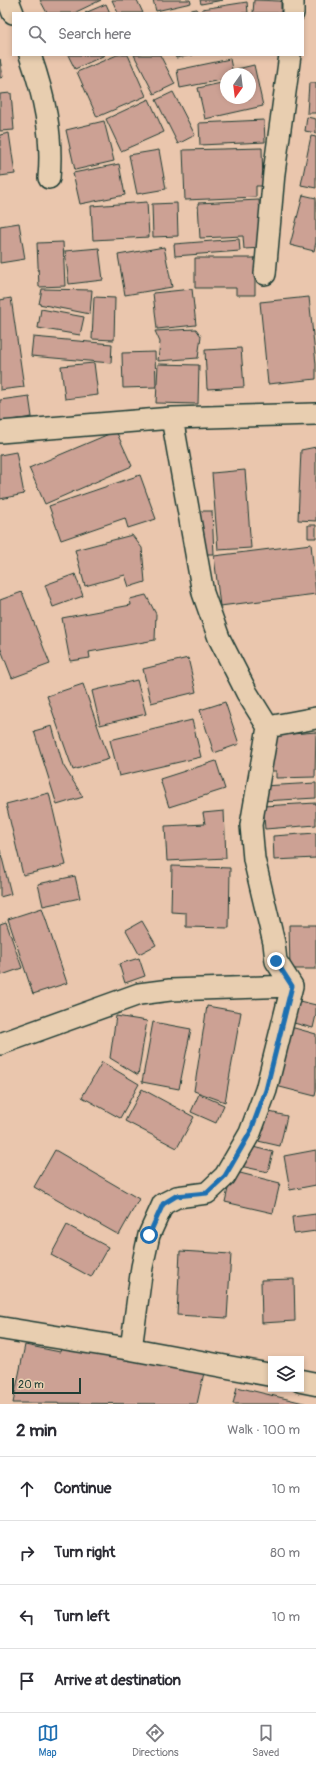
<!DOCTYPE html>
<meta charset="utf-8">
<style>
:root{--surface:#fff;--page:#f7f7f7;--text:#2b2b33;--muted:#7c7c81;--line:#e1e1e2;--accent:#1f6fb2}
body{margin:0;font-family:Pangolin,sans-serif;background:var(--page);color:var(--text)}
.controls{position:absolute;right:12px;bottom:12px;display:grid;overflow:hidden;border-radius:0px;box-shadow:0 2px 6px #0003}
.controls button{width:36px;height:36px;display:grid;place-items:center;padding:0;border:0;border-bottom:1px solid var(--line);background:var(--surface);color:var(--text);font:20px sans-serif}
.compass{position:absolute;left:220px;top:68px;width:36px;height:36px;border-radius:50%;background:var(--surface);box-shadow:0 2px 6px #0003;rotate:194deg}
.scale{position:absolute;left:12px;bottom:10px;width:69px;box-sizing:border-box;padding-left:4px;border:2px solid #1f3d34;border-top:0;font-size:11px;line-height:14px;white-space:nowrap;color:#1f3d34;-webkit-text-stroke:3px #e8ceb0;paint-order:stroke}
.stop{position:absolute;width:12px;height:12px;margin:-9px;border:3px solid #1f6fb2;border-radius:50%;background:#fff}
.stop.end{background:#1f6fb2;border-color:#fff;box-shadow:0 1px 4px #0008}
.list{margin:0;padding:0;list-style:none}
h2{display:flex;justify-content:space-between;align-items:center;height:52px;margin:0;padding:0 16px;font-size:17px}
h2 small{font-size:13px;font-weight:400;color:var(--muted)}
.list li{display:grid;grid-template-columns:26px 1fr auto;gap:12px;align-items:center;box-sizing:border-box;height:64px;padding:0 16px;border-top:1px solid var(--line)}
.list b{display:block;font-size:15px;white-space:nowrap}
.list em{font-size:13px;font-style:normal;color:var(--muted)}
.icon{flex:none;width:22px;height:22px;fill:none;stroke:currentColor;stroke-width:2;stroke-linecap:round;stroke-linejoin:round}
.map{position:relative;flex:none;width:316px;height:1404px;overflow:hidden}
.search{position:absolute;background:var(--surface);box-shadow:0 2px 6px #0003;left:12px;right:12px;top:12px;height:44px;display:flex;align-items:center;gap:10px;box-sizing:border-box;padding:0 14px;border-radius:0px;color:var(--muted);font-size:15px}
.sheet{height:308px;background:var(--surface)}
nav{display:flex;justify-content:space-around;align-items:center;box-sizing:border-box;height:56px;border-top:1px solid var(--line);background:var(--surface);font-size:11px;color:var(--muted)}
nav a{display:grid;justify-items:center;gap:2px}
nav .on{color:var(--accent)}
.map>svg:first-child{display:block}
.building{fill:#cca194;stroke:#1f3d34}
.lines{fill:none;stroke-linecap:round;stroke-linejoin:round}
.minor-casing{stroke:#1f3d34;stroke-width:24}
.secondary-casing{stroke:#1f3d34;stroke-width:25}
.minor{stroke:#e8ceb0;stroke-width:21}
.secondary{stroke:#e8ceb0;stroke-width:22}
.route{stroke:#1f6fb2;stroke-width:5}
</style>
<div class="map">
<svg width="316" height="1404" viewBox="0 0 316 1404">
<rect width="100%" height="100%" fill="#eac6ad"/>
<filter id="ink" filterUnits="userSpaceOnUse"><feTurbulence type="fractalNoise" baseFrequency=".025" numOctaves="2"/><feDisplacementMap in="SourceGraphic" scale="8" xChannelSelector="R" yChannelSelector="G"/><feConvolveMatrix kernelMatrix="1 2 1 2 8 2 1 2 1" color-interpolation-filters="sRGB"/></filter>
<g filter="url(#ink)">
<path class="building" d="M40 0H101L74 13H47Z
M112 0H137L143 13H118Z
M153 0H190L191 3 156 11Z
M200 0H223L201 4Z
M254 0 281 1V13H253Z
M247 2 248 13H203L202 9Z
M106 4 110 13H85Z
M197 9 198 13H174Z
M68 55H105L75 69Z
M117 55H128L146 96 97 117 77 72Z
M134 55H160L175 84 154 94Z
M175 55H193L176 58Z
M0 59 3 77 0 78Z
M230 59 233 74H226V79L180 88 177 70Z
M254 65 263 106 205 119 198 88 226 82V98H250V74H239L237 69Z
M309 83H316V113H307Z
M173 92 195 135 178 144 156 100Z
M11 93 14 130 0 131V94Z
M149 99 164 132 121 151 106 119Z
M307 117 316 119V133L305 131Z
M264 120 265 142 200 145 199 123Z
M104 121 114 161 75 170 66 130Z
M9 133 15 174 0 176V135Z
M311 136 316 137V188L301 185Z
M262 148 263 186H256V197L185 200 183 150Z
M159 150 166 189 137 194 129 155Z
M119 164 125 195 80 204 73 173Z
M303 195 316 198V242L314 251 290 245Z
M259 200 262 248 244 249 243 236 200 238 198 203Z
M147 202 149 237 93 240 91 206Z
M177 203 178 236 153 237 152 204Z
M19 223 25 259 0 263V226Z
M239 239 240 251 175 256 174 244Z
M63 242 65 286 39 287 37 243Z
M164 247 172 287 125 295 118 255Z
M99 248 103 280 69 284 65 251Z
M195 258H255V295H236V288H195Z
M42 289 92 290 90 314 39 304Z
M192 289 196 325 157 329 153 293Z
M94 297 115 298 114 340 92 339Z
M309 297 316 364V379L268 384 260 302Z
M11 298 24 387 0 390V300Z
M41 309 84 317 80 335 38 328Z
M196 329 201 336 198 358 158 361 160 342 155 331Z
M33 337 112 344 111 363 31 356Z
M241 348 244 387 207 389 205 350Z
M155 352 156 387 123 388 122 353Z
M94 363 98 395 65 399 61 366Z
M158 364 199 365 198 404 156 403Z
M29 396 32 417 0 422V400Z
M116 431 132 466 45 504 29 468Z
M316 447V521L298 520 301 450Z
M16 452 24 494 0 499V455Z
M245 470 251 548 218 550 212 473Z
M140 475 156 519 128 528 125 518 61 540 49 506Z
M197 511H212L214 554H199Z
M308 525H316V538H308Z
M132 535 142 548 145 582 129 587 125 575 85 586 75 550Z
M311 544 316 594 220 606 214 556Z
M75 574 83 596 53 607 45 585Z
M22 592 50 664 12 678 0 647V600Z
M146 595 156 614 155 640 89 652 90 658 70 661 62 618 131 605 130 599Z
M188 658 196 692 151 703 143 669Z
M137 680 146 714 100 725 92 691Z
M83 684 109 759 73 770 47 696Z
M225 702 239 744 214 753 200 710Z
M192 720 201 757 119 776 110 740Z
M52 726 63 765 83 797 57 805 34 731Z
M316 732 315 777 276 778V771H262L268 736Z
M216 761 225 789 169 807 160 779Z
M316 783V798L263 801V786Z
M49 793 66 865 23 875 6 804Z
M316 803V825L265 829 263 806Z
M224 811 226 858 167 861 165 826 205 824 203 813Z
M316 833V858L274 860 273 836Z
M0 850 11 894 0 897Z
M172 866 230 868 229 928 186 927V913L171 912Z
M75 876 80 898 43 906 38 884Z
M42 908 67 983 33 994 8 919Z
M142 921 156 945 139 954 126 930Z
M6 922 22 968 2 975 0 969V924Z
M289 925H316V969H290Z
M139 958 145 976 125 983 119 964Z
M291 999 316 1005V1015L313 1028 286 1021Z
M207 1006 241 1012 225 1102 194 1091Z
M116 1016 147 1021 138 1075 110 1058Z
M153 1022 191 1029 179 1089 142 1082Z
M287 1026 316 1034V1091L315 1096 272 1085Z
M102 1062 139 1084 120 1118 82 1097Z
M142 1089 194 1117 177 1148 125 1121Z
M199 1094 224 1105 216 1123 191 1112Z
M265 1111 287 1116 280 1146 258 1141Z
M245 1145 273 1152 268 1172 240 1166Z
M55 1150 139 1199 119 1235 34 1187Z
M316 1150V1185L290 1190 284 1156Z
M232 1171 280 1183 273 1213 225 1202Z
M316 1214V1231L294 1234 292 1217Z
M67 1225 108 1247 91 1277 51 1255Z
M180 1251 231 1254 227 1318 177 1315Z
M294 1279 295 1321 262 1323 261 1280Z
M63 1339 205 1368 197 1404 13 1403 25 1345 60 1352Z
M237 1387 308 1404H233Z"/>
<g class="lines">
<g class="minor-casing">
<path id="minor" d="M8 0 13 13
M293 13V0
M30 55C44 95 53 135 49 178
M265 274 274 173 290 55
M0 432 172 418 316 414
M268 727 316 718
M0 1044 139 994 170 990 292 986
M131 1349 142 1267 149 1235 163 1204 177 1197 207 1193 225 1176 250 1133 266 1090 292 986 276 961 274 943 254 859 251 825 268 727 247 693 219 638 203 593 172 418"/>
</g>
<g class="secondary-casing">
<path id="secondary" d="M0 1328 131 1349 271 1375
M301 1381 316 1384"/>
</g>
<use href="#minor" class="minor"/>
<use href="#secondary" class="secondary"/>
</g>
</g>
<g class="lines" filter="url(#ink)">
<path class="route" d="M149 1235 163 1204 176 1196 207 1193 225 1176 250 1133 266 1090 292 986 276 961"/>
</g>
</svg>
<div class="controls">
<button><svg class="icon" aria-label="layers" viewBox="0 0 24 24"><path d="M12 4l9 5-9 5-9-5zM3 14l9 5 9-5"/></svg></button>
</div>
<svg class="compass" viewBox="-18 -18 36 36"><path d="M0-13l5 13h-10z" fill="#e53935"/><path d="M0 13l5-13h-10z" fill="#7c7c81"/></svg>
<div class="scale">20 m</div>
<div class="stop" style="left:149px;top:1235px"></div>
<div class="stop end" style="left:276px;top:961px"></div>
<div class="search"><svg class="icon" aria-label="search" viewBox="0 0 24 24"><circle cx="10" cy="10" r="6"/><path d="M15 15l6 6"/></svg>Search here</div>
</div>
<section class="sheet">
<h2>2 min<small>Walk · 100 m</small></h2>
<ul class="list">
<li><svg class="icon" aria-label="ahead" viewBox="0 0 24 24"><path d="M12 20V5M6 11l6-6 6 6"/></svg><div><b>Continue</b></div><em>10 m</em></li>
<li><svg class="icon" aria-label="right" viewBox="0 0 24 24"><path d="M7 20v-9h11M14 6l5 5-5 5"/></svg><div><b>Turn right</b></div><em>80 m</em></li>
<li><svg class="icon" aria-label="left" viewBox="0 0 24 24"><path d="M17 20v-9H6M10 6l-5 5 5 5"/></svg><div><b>Turn left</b></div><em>10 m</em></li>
<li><svg class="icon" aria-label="arrive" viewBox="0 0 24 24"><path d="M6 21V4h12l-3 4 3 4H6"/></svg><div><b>Arrive at destination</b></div></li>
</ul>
</section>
<nav>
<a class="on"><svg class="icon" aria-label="map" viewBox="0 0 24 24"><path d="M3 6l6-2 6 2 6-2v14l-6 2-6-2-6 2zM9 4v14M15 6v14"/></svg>Map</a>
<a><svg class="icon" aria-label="directions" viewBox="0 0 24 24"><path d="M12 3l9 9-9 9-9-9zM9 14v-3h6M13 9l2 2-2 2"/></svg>Directions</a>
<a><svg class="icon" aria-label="saved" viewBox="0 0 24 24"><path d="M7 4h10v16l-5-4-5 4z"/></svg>Saved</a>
</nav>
